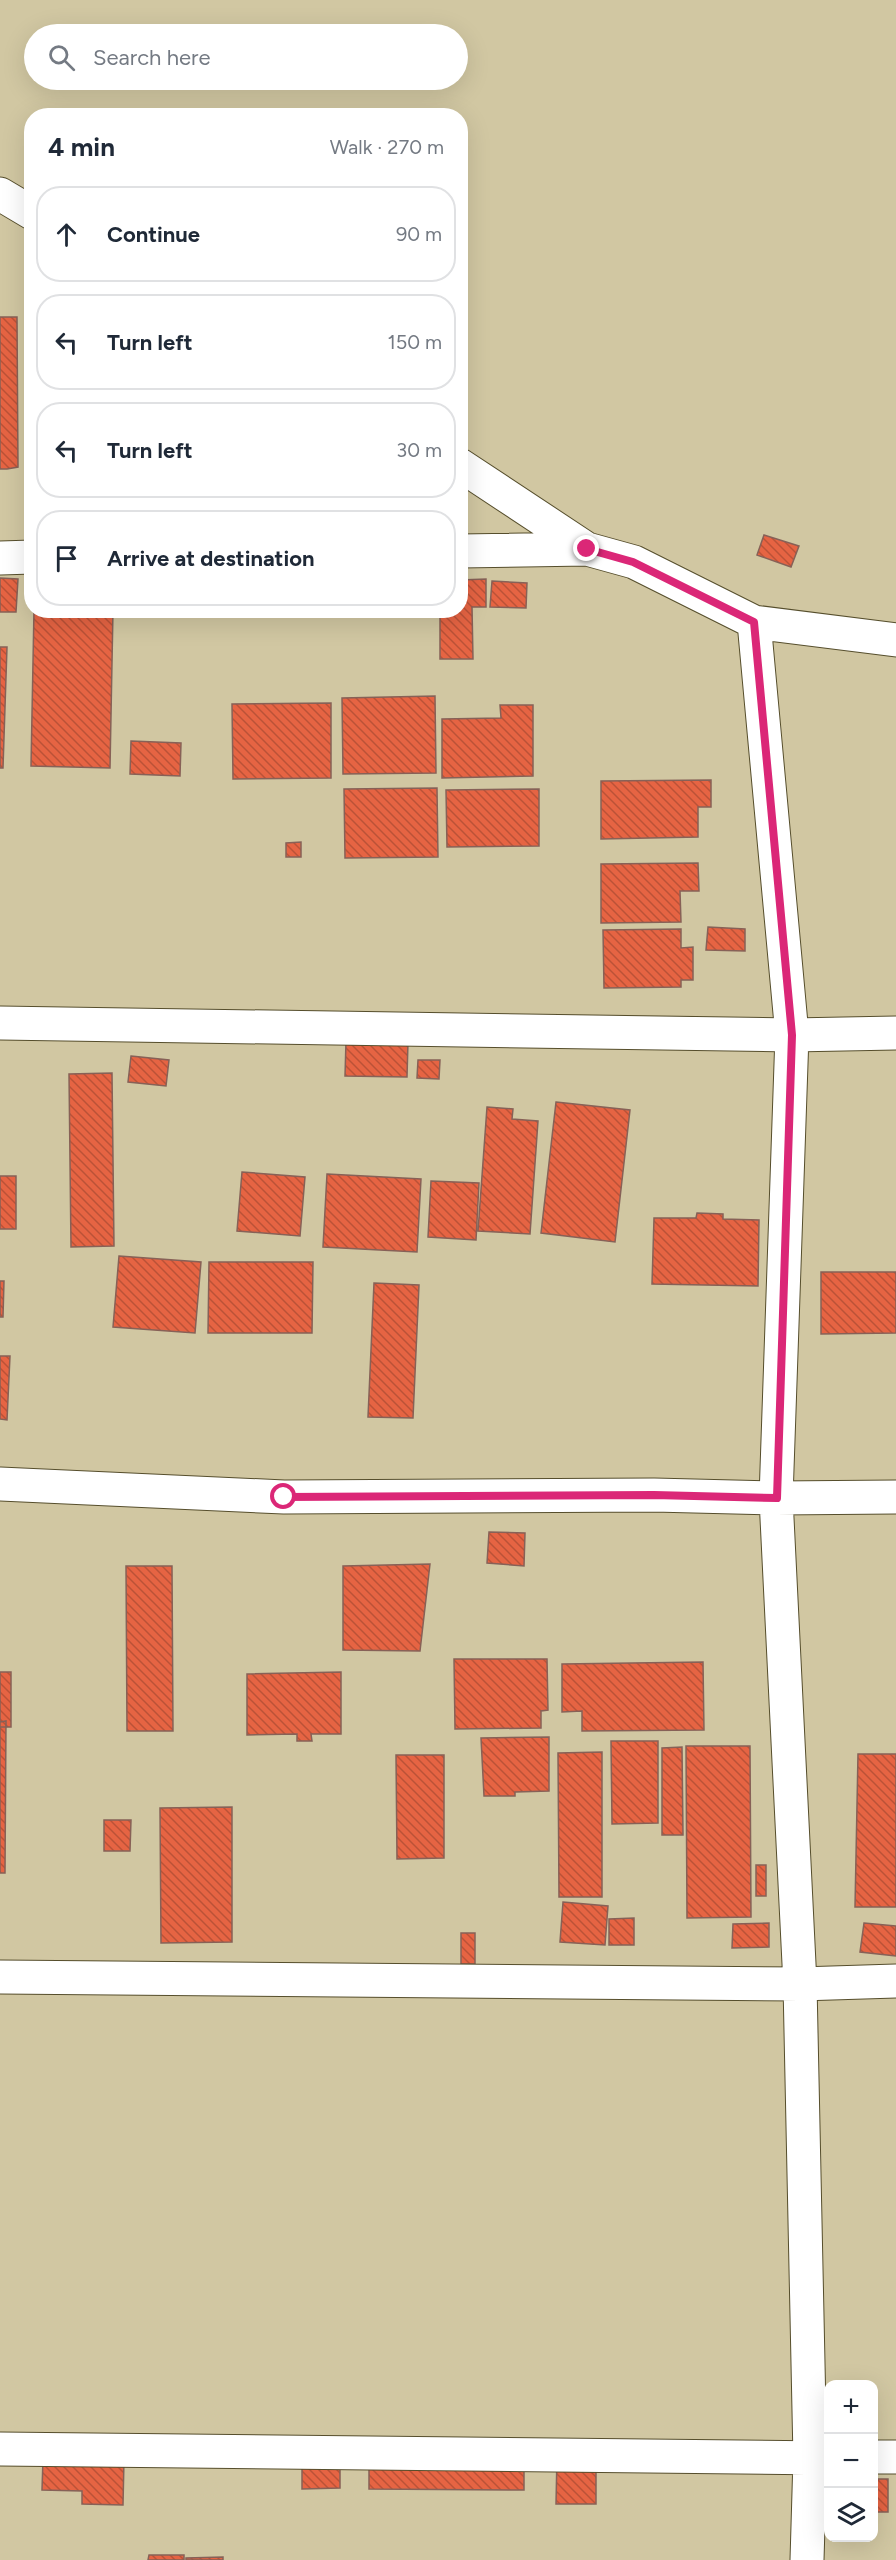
<!DOCTYPE html>
<meta charset="utf-8">
<style>
:root{--surface:#fff;--page:#f2f2f3;--text:#1f2937;--muted:#747a83;--line:#e0e1e3}
body{margin:0;font-family:Figtree,sans-serif;background:var(--page);color:var(--text)}
.controls{position:absolute;right:18px;bottom:18px;display:grid;overflow:hidden;border-radius:12px;box-shadow:0 6px 24px #0002}
.controls button{width:54px;height:54px;display:grid;place-items:center;padding:0;border:0;border-bottom:2px solid var(--line);background:var(--surface);color:var(--text);font:30px sans-serif}
.stop{position:absolute;width:18px;height:18px;margin:-14px;border:4px solid #db2777;border-radius:50%;background:#fff}
.stop.end{background:#db2777;border-color:#fff;box-shadow:0 2px 6px #0008}
.list{margin:0;padding:0;list-style:none}
h2{display:flex;justify-content:space-between;align-items:center;height:78px;margin:0;padding:0 24px;font-size:26px}
h2 small{font-size:20px;font-weight:400;color:var(--muted)}
.list li{display:grid;grid-template-columns:39px 1fr auto;gap:18px;align-items:center;box-sizing:border-box;height:96px;margin:0 12px 12px;padding:0 12px;border:2px solid var(--line);border-radius:24px}
.list b{display:block;font-size:22px;white-space:nowrap}
.list em{font-size:20px;font-style:normal;color:var(--muted)}
.icon{flex:none;width:33px;height:33px;fill:none;stroke:currentColor;stroke-width:2;stroke-linecap:round;stroke-linejoin:round}
.map{position:relative;flex:none;width:896px;height:2560px;overflow:hidden}
.search{position:absolute;background:var(--surface);box-shadow:0 6px 24px #0002;left:24px;top:24px;width:444px;height:66px;display:flex;align-items:center;gap:15px;box-sizing:border-box;padding:0 21px;border-radius:33px;color:var(--muted);font-size:22px}
.panel{position:absolute;background:var(--surface);box-shadow:0 6px 24px #0002;left:24px;top:108px;width:444px;height:510px;border-radius:24px}
.map>svg:first-child{display:block}
.building{fill:url(#building-back-hatch);stroke:#876157;stroke-width:1.5}
.lines{fill:none;stroke-linecap:round;stroke-linejoin:round}
.minor-casing{stroke:#564e2c;stroke-width:35}
.minor{stroke:#fff;stroke-width:33}
.route{stroke:#db2777;stroke-width:8}
</style>
<div class="map">
<svg width="896" height="2560" viewBox="0 0 896 2560">
<defs>
<pattern id="building-back-hatch" width="6" height="6" patternUnits="userSpaceOnUse" patternTransform="scale(1.5)"><rect width="6" height="6" fill="#e66443"/><path d="M-1 5l2 2M0 0l6 6M5-1l2 2" fill="none" stroke="#bb5237"/></pattern>
</defs>
<rect width="100%" height="100%" fill="#d1c7a2"/>
<path class="building" d="M0 317H17L18 467 7 469H0Z
M764 535 799 546 791 567 757 555Z
M0 578 18 579 16 612H0Z
M486 579V607H472L473 659H440V610H460V580Z
M492 581 527 583 526 608 490 607Z
M34 610H113L110 768 31 766Z
M0 647H7L3 768H0Z
M435 696 436 773 343 774 342 698Z
M331 703V778L233 779 232 704Z
M500 705H533V776L442 778V719L501 718Z
M131 741 181 743 180 776 130 774Z
M711 780V807H698V837L601 839V781Z
M437 788 438 857 345 858 344 789Z
M539 789V846L447 847 446 790Z
M301 842V857H286V843Z
M698 863 699 891H680L681 922 601 923V864Z
M708 927 745 929V951L706 950Z
M681 929V948L693 947V980H681V987L604 988 603 930Z
M346 1041 408 1042 407 1077 345 1076Z
M131 1056 169 1060 166 1086 128 1082Z
M418 1060H440L439 1079 417 1078Z
M112 1073 114 1246 71 1247 69 1074Z
M556 1102 630 1110 615 1242 541 1233Z
M487 1107 513 1109 512 1119 538 1121 530 1234 478 1231Z
M242 1172 305 1177 300 1236 237 1231Z
M327 1174 421 1179 417 1252 323 1247Z
M0 1176H16V1229H0Z
M431 1181 479 1183 476 1240 428 1237Z
M697 1213 723 1214V1219L759 1220 758 1286 652 1284 654 1218H696Z
M119 1256 201 1262 195 1333 113 1327Z
M209 1262H313L312 1333H208Z
M821 1272H896V1333L821 1334Z
M0 1281H4L3 1317H0Z
M374 1283 419 1285 413 1418 368 1417Z
M0 1356H10L7 1420 0 1419Z
M489 1532 525 1533 524 1566 487 1563Z
M430 1564 420 1651 343 1650V1566Z
M126 1566H172L173 1731H127Z
M454 1659H547L548 1710 541 1711V1728L455 1729Z
M703 1662 704 1730 582 1731V1711L562 1712V1664Z
M0 1672H11V1727H0Z
M341 1672V1734H311L312 1741H297V1734L247 1735V1674Z
M6 1721 5 1873H0V1722Z
M549 1737V1791L515 1792V1796H484L481 1738Z
M611 1741H658V1823L612 1824Z
M686 1746H750L751 1917 687 1918Z
M682 1747 683 1835H662V1748Z
M602 1752V1897H559L558 1753Z
M858 1754H896V1907H855Z
M396 1755H444V1858L397 1859Z
M232 1807V1942L161 1943 160 1808Z
M104 1820H131L130 1851H104Z
M756 1865H766V1896H756Z
M563 1902 608 1906 605 1945 560 1942Z
M634 1918V1945H609V1919Z
M769 1923V1947L732 1948 733 1924Z
M864 1923 896 1926V1956L860 1952Z
M461 1933H475V1964H461Z
M557 2456H596V2504H556Z
M340 2458V2488L302 2489V2459Z
M43 2459 124 2460 123 2505 82 2504V2491L42 2490Z
M369 2461H524V2490L369 2489Z
M874 2479H888V2512H874Z
M149 2555H184V2560H148Z
M223 2557V2560H186V2558Z"/>
<g class="lines">
<g class="minor-casing">
<path id="minor" d="M0 194 32 213
M460 465 587 549
M460 551 587 549 634 562 754 622 896 640
M0 558 32 557
M754 622 792 1035 776 1498 800 1984 810 2458 807 2560
M0 1023 792 1035 896 1033
M0 1484 284 1497 654 1495 776 1498 896 1497
M0 1977 800 1984 896 1981
M0 2449 828 2458
M874 2457H896"/>
</g>
<use href="#minor" class="minor"/>
</g>
<g class="lines">
<path class="route" d="M284 1497 654 1495 777 1498 792 1035 754 622 633 562 587 549"/>
</g>
</svg>
<div class="controls">
<button>+</button>
<button>−</button>
<button><svg class="icon" aria-label="layers" viewBox="0 0 24 24"><path d="M12 4l9 5-9 5-9-5zM3 14l9 5 9-5"/></svg></button>
</div>
<div class="stop" style="left:284px;top:1497px"></div>
<div class="stop end" style="left:587px;top:549px"></div>
<div class="search"><svg class="icon" aria-label="search" viewBox="0 0 24 24"><circle cx="10" cy="10" r="6"/><path d="M15 15l6 6"/></svg>Search here</div>
<section class="panel">
<h2>4 min<small>Walk · 270 m</small></h2>
<ul class="list">
<li><svg class="icon" aria-label="ahead" viewBox="0 0 24 24"><path d="M12 20V5M6 11l6-6 6 6"/></svg><div><b>Continue</b></div><em>90 m</em></li>
<li><svg class="icon" aria-label="left" viewBox="0 0 24 24"><path d="M17 20v-9H6M10 6l-5 5 5 5"/></svg><div><b>Turn left</b></div><em>150 m</em></li>
<li><svg class="icon" aria-label="left" viewBox="0 0 24 24"><path d="M17 20v-9H6M10 6l-5 5 5 5"/></svg><div><b>Turn left</b></div><em>30 m</em></li>
<li><svg class="icon" aria-label="arrive" viewBox="0 0 24 24"><path d="M6 21V4h12l-3 4 3 4H6"/></svg><div><b>Arrive at destination</b></div></li>
</ul>
</section>
</div>
